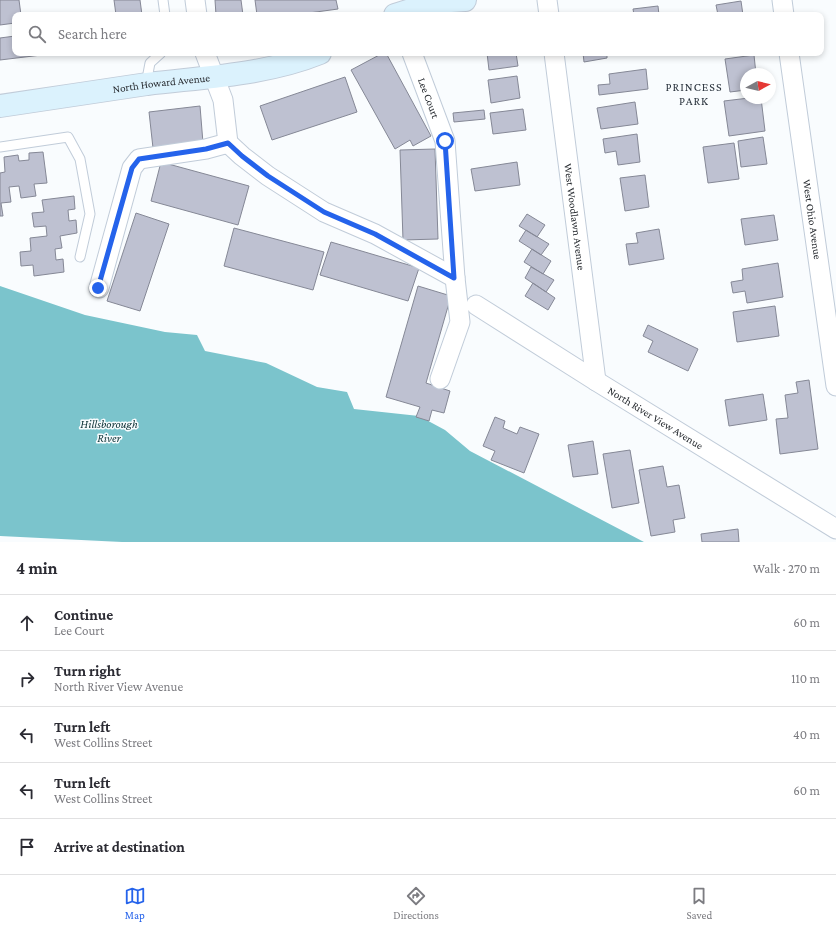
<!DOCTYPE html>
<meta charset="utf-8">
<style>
:root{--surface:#fff;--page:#f7f7f7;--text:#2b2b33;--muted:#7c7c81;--line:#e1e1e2;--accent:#2563eb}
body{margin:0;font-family:"Crimson Pro",serif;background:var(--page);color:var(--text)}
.compass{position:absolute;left:740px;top:68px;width:36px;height:36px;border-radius:50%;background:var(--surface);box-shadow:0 2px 6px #0003;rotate:82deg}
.stop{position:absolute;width:12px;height:12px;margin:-9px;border:3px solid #2563eb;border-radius:50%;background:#fff}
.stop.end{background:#2563eb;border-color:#fff;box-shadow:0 1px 4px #0008}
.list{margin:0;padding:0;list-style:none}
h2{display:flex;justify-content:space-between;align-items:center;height:52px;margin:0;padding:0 16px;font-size:17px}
h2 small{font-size:13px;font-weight:400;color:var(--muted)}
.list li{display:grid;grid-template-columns:26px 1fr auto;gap:12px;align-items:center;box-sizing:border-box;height:56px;padding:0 16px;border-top:1px solid var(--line)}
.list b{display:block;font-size:15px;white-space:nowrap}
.list p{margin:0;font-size:13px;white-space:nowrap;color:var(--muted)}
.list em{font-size:13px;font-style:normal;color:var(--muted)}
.icon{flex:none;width:22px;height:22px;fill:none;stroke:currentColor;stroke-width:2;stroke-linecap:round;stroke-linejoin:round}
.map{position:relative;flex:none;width:836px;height:542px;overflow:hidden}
.search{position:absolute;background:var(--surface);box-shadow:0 2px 6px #0003;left:12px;right:12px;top:12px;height:44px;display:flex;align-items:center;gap:10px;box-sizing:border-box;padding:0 14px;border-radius:8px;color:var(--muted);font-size:15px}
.sheet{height:332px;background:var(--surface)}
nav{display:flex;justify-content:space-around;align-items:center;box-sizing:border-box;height:56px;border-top:1px solid var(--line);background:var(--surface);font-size:11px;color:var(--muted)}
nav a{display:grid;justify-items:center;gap:2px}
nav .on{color:var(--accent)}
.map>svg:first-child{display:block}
.water{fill:#7bc4cc}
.building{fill:#bec1d1;stroke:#858896}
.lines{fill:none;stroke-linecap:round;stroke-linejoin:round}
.lane-casing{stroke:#c1ccd9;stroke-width:11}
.street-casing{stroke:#c1ccd9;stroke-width:21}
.secondary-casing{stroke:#c1ccd9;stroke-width:24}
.lane{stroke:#fff;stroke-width:9}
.street{stroke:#fff;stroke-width:19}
.secondary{stroke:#dbf2fd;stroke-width:22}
.route{stroke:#2563eb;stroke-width:5}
.labels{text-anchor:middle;stroke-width:3;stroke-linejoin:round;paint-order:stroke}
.street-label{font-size:11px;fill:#282c31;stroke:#f9fcfe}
.neighbourhood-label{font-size:12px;letter-spacing:1px;fill:#2b343e;stroke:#f9fcfe}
.water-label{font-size:12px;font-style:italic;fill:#0c3236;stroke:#f9fcfe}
</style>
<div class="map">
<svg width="836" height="542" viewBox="0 0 836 542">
<rect width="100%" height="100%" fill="#f9fcfe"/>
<path class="water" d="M0 286 85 315 165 332 197 335 205 351 266 363 317 387 347 392 354 409 419 416 445 430 470 451 644 542H122L0 536Z"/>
<path class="building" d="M0 0H19L21 15H15V23L0 25Z
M114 0H140L142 15H116Z
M215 0H241L243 15H216Z
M255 0H336L338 9 294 15H257Z
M741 1 743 15H718L716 5Z
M658 6 659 15H634L633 9Z
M15 36V53H58L0 60V38Z
M383 53H386L431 136 413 146 410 140 395 149 351 70Z
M487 53H516L518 66 489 70Z
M583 53H607V58L584 62Z
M754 55 756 74H746V90L730 92 725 59Z
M646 69 648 89 599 95 598 85 610 84 609 74Z
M517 76 520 98 491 103 488 80Z
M345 77 357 112 272 140 260 106Z
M749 98H761L765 131 729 136 724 101Z
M635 102 638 124 601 129 597 108Z
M200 106 203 143 153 148 149 112Z
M523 109 526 130 493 134 490 113Z
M484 110 485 119 454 122 453 113Z
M637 134 640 162 618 165 616 151 605 153 603 139Z
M763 137 767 164 741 167 738 141Z
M734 143 739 179 708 183 703 147Z
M435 149 438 239 403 240 400 150Z
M43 152 47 183 34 184 36 196 21 198 19 186 9 187 11 202 1 203 3 216H0V173L5 172 4 157 18 155 19 161 29 160V153Z
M161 162 249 186 238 225 151 201Z
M517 162 520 185 475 191 471 169Z
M645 175 649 207 625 211 620 178Z
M74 196 75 209 68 210 69 221 76 220 77 233 60 236 62 248 55 249 56 260 63 259 64 272 34 276 33 265 21 266 20 252 31 251 30 238 47 236 46 226 34 227 32 213 44 212 42 200Z
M136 213 169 224 140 311 107 301Z
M527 214 545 225 537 237 519 226Z
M774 215 778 240 745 245 741 219Z
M234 228 324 252 313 290 224 266Z
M659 229 664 259 629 265 626 244 638 243 636 233Z
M526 230 549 244 541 255 519 241Z
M331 242 419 268 408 301 320 275Z
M532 249 551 261 543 274 524 262Z
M778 263 783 297 747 303 745 291 733 293 731 282 743 280 742 269Z
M531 267 554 280 546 292 525 278Z
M533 283 555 298 548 310 525 296Z
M418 286 451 296 426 383 450 391 444 413 432 410 429 421 416 417 420 407 386 397Z
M775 306 779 336 737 342 733 312Z
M648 325 698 349 688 371 648 352 653 341 643 336Z
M809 380 818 449 780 454 776 419 788 418 785 395 798 393 796 382Z
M763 394 767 420 729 426 725 400Z
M495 417 505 421 503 428 517 434 520 427 539 434 524 473 491 460 495 451 483 446Z
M593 441 598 474 573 477 568 445Z
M630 450 639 503 612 508 603 454Z
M663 466 667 487 679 485 685 518 673 520 675 532 651 536 639 470Z
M738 529 739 542H702L701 534Z"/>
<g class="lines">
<g class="lane-casing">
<path id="lane" d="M163 0 165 15
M146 84 150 63 161 53
M0 147 68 137 80 159 90 214 80 257"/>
</g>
<g class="street-casing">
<g id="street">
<path d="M195 0 197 15"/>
<path d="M547 0 549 15"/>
<path d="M782 0 784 15"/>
<path id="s1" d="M412 53 445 141 455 278 460 322 440 379"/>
<path id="s2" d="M554 53 596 381"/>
<path id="s3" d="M789 53 836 386"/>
<path d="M228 143 242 156 268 176 324 212 375 234 455 278"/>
<path d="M99 288 132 168 139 159 206 149 228 143 223 100 205 53"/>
<path id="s4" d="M476 305 596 381 836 529"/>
</g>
</g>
<g class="secondary-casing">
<g id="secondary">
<path d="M395 15 436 2 465 0"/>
<path id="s5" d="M0 106C49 99 98 91 147 84 205 77 266 75 320 53"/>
</g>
</g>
<use href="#lane" class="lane"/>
<use href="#street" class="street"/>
<use href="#secondary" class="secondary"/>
</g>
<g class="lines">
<path class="route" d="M98 288 132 168 139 159 206 149 228 143 242 156 268 176 324 212 375 234 454 278 445 141"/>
</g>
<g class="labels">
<g class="street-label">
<text dy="4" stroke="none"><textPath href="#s5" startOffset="163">North Howard Avenue</textPath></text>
<text dy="4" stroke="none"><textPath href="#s1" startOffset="48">Lee Court</textPath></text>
<text dy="4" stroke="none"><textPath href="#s2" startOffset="165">West Woodlawn Avenue</textPath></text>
<text dy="4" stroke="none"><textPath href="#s3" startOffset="168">West Ohio Avenue</textPath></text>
<text dy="4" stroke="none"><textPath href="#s4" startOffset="212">North River View Avenue</textPath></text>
</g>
<g class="neighbourhood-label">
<text x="694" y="91">PRINCESS<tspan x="694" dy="14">PARK</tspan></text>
</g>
<g class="water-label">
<text x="109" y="428">Hillsborough<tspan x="109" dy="14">River</tspan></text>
</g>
</g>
</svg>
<svg class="compass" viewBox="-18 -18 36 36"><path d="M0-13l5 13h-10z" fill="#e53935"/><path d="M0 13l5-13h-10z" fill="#7c7c81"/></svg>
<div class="stop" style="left:445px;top:141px"></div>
<div class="stop end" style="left:98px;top:288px"></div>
<div class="search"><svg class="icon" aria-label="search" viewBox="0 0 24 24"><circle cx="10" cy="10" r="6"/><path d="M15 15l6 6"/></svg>Search here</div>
</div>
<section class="sheet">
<h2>4 min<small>Walk · 270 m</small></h2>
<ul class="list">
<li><svg class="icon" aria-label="ahead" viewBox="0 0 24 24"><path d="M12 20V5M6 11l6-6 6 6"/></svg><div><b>Continue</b><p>Lee Court</p></div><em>60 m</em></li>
<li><svg class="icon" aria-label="right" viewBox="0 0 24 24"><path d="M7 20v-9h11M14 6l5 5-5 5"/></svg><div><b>Turn right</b><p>North River View Avenue</p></div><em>110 m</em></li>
<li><svg class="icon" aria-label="left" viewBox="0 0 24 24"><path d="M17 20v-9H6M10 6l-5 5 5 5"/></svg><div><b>Turn left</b><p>West Collins Street</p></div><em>40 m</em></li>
<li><svg class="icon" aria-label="left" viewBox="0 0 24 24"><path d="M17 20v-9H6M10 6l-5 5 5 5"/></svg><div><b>Turn left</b><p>West Collins Street</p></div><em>60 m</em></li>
<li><svg class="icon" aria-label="arrive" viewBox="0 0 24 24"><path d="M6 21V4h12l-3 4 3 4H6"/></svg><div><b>Arrive at destination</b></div></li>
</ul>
</section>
<nav>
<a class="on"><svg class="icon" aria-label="map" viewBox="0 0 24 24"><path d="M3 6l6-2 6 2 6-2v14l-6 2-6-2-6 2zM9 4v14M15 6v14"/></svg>Map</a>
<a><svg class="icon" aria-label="directions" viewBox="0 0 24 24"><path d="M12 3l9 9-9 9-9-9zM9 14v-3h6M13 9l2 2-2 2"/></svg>Directions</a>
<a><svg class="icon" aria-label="saved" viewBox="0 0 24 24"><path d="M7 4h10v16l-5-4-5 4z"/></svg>Saved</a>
</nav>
